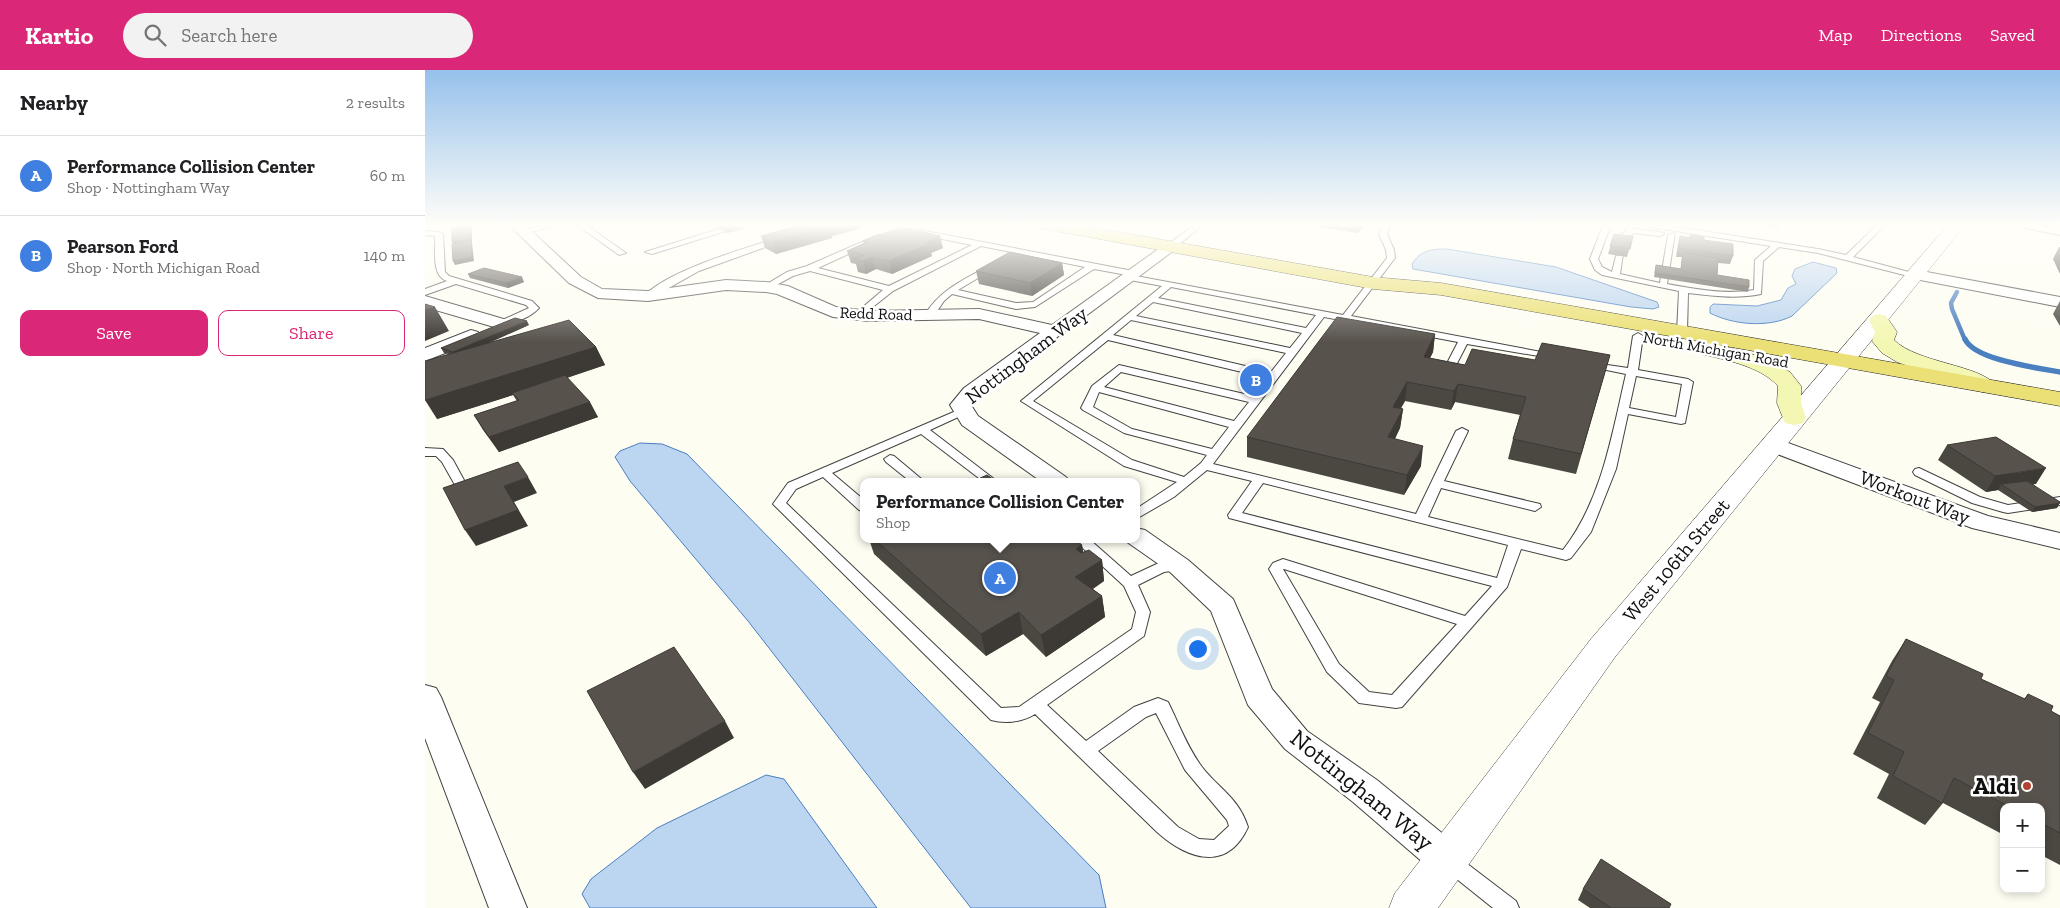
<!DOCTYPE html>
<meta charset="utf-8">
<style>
:root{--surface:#fff;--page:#f2f2f2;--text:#202124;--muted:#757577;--line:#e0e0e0;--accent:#db2777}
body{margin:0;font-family:"Zilla Slab",serif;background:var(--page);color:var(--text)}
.controls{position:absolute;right:15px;bottom:15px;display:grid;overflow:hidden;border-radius:10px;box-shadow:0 2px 8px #0003}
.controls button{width:45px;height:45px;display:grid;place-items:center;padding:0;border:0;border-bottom:1px solid var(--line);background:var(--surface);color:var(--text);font:25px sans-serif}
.you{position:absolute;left:772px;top:578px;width:18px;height:18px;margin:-12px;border:4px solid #fff;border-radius:50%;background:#1a73e8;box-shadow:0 0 0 8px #1a73e833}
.badge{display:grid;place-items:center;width:32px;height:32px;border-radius:50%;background:var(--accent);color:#fff;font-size:16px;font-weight:700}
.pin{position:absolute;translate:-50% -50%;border:2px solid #fff;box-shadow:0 1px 5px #0006}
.popup{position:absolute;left:435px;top:408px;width:280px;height:65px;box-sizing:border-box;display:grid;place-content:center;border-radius:10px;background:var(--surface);filter:drop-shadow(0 1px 4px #0005);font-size:16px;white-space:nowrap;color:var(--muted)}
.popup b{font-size:19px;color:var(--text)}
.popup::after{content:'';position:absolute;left:50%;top:100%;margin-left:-10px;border:10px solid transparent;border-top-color:var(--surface)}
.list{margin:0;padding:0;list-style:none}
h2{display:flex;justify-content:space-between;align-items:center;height:65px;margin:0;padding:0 20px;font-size:21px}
h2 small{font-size:16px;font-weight:400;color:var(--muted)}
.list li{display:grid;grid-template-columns:32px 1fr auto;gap:15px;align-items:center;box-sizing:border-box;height:80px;padding:0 20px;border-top:1px solid var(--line)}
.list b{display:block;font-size:19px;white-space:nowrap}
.list p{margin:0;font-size:16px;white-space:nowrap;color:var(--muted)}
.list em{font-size:16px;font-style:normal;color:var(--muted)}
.actions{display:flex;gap:10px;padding:15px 20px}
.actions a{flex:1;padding:11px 0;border:1px solid var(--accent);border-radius:10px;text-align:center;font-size:18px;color:var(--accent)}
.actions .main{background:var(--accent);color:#fff}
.icon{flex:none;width:28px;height:28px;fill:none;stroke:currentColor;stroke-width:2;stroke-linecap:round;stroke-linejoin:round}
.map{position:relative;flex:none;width:1635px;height:838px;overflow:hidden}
header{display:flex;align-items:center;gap:30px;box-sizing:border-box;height:70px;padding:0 25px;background:var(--accent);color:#fff}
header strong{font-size:24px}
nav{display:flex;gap:28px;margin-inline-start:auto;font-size:18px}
.search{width:350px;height:45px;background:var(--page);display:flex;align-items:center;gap:12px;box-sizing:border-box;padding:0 18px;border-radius:28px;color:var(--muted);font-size:19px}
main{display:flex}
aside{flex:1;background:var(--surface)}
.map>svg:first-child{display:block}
.water{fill:#bcd5f0;stroke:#4a7fc0}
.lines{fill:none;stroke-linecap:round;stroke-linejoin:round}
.stream-far1{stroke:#4a7fc0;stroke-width:4.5}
.stream{stroke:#4a7fc0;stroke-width:5.5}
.service-casing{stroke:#424242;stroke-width:2}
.minor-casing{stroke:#424242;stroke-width:2}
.tertiary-casing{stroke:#424242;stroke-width:1}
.secondary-casing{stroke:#313131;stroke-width:1}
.primary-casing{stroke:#202020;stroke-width:1}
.service{fill:#fff;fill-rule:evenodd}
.minor{fill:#fff;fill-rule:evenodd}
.tertiary{fill:#fff;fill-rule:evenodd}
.secondary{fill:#f4f7b4;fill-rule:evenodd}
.primary{fill:#ebe075;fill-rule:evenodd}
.wall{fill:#4b4741}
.shaded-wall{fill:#3d3935}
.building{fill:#57524c;stroke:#3d3935}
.poi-dot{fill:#b24134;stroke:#fff;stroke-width:2}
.labels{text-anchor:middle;stroke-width:5;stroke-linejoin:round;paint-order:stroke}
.far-street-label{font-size:16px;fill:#0f0f0f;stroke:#fff}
.street-label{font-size:20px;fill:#0f0f0f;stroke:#fff}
.near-poi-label{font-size:24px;font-weight:bold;fill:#0f0f0f;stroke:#fff;text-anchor:end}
.near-street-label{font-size:24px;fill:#0f0f0f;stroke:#fff}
</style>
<header>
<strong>Kartio</strong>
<div class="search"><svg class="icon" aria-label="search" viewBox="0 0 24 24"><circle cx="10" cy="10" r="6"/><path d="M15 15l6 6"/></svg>Search here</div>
<nav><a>Map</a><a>Directions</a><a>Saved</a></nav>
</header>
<main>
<aside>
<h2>Nearby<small>2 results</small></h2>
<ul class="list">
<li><span class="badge" style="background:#3f7fe0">A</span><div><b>Performance Collision Center</b><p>Shop · Nottingham Way</p></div><em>60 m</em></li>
<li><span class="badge" style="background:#3f7fe0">B</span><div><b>Pearson Ford</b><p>Shop · North Michigan Road</p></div><em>140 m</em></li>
</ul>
<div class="actions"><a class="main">Save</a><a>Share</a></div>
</aside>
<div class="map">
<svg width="1635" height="838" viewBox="0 0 1635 838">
<rect width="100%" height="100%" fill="#fefdf2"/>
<path class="water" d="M1022 179 1131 197 1232 232 1234 237 1228 239 1206 237 988 199 987 194C996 180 1006 179 1022 179Z
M1388 192 1411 198 1412 203 1367 246C1344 258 1308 255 1285 243V237L1288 234 1332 236 1356 230 1363 218 1371 214 1367 206 1370 199Z
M215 373 237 374 262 384 674 805 681 838H546L323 551 205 411 190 387 195 381Z
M341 705 359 709 452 838H165L157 824 166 809 232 758Z"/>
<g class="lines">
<path class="stream-far1" d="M1532 222 1526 233 1527 239 1540 270"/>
<path class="stream" d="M1540 269C1549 290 1613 298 1635 302"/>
<g class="service-casing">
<path id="service" d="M118 155H132L99 164 95 162Z
M152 155H161L201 183 194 185Z
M769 155H778L747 180H741V176Z
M958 155H966L962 164 969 180 970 188 926 246 1127 284 1131 285V289L1042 274 1027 303 1022 306 1017 303 1033 272 899 247 788 394 991 444 1031 361 1037 358 1043 361 1019 411 1115 434 1116 437 1110 441 1016 418 1003 447 1138 480C1177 430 1187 364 1201 304L1162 296V292L1203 298 1208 266 1213 263 1218 266 1213 300 1263 309 1268 312 1260 353 1256 354 1203 344 1191 399 1166 462 1146 488 1141 490 1096 479 1082 517 977 637 971 638 934 633 902 602 844 499 848 493 858 489 1040 546 1067 516 804 448 803 445 827 411 782 400 749 427 711 449V439L752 412 699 396 596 331 737 216 705 210 702 209V205L669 199 610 237 591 239 527 224 519 231 508 247H502L500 245C514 220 539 210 563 196L570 198 533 220 591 233 608 232 660 197 556 176 468 221 434 248 429 245 431 243 458 220 385 201 368 206 344 219 337 217 362 202 382 196 453 165H456V169L393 198 464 216 547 175 492 164V160H495L708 201 711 202V206L918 245 962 188 961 180 954 164ZM746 217 891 245 881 258 733 228ZM728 232 877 263 865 278 711 246ZM706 250 861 283 846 302 688 265ZM683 270 842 308 828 326 694 295 667 316 656 338 658 340 699 363 782 385 776 393 759 407 707 390 608 331ZM696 302 824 332 809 351 679 317ZM1211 306 1257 314 1251 347 1204 338ZM674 322 804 357 787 379 707 359 668 337ZM838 413 1083 475 1072 508 817 443ZM858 499H859L1032 554 967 625 944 622 914 594Z
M1178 155H1186L1173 189 1177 197 1187 202 1191 186 1198 184 1195 204 1235 213 1243 165 1250 163 1242 214C1269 219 1300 225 1329 220L1330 190 1346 176 1225 157 1221 155H1240L1393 179 1421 185 1452 155H1460L1428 187 1495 205 1491 208 1393 183 1354 177 1338 191 1336 224C1312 229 1287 226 1263 223L1262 262 1257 265 1252 262 1254 221 1177 205 1170 200 1165 189Z
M1203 158 1235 162 1239 164 1235 166 1208 163 1201 175H1195L1197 164Z
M294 159 301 161 227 184 220 182Z
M0 161 14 162 18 164 20 202 24 206 107 231 114 238C105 248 89 253 76 257L73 256V252L104 238 101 235 31 214 0 225V219L22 211C6 206 11 180 10 166L0 165Z
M353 168 360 170 274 201 226 228 219 226C244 200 318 179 353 168Z
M538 338 542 339 544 341 542 343 505 360 573 412H559L496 364 407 403 439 430V441L434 440 398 407 371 419 361 433 576 638 594 637 707 559 711 542 699 516 648 469H664L706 506 736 492 759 493 761 496 759 499 739 502 713 515 725 542 719 566 622 635 661 671 709 637 733 628 743 632C754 654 762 677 777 697 795 720 813 727 823 757 802 803 762 789 732 762L610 644C598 652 580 654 566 650L348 434 363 413ZM731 643 760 700 802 750 804 756 789 770 774 769 753 757 673 681 721 647Z
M0 378 18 379 28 390 40 412 38 415H30L17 392 11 386H0Z
M465 385 469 386 500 412H486L461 392 459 389Z
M1494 398 1555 427 1583 435 1635 427V435L1583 443 1578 442 1547 433 1490 405 1488 402 1490 399Z
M1025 783 1032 786 1091 831 1094 838H1068L1018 798 1015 792 1018 786Z"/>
</g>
<g class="minor-casing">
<path id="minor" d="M84 155H100L156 207 177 219 223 221 301 210 341 212 363 216 411 237 444 241 554 239 627 255 739 175H749L752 178 553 326 546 335 553 346 641 407 645 412H617L537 355 525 335 539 318 615 263 554 249 444 251 408 247 352 224 341 222 301 220 223 231 173 228 144 213Z
M1598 155 1635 157V165L1600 158Z
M1491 200 1635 227V237L1485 208 1483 205Z
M0 226 82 250 85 254 82 258 76 259 0 237Z
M46 260 53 262 55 266 53 270 0 291V278Z
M1347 367 1563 446 1635 463V479L1547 458 1339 379 1336 374 1339 369Z
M711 458 720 460 763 490 808 529 847 619 882 661 952 710 1034 777 1039 789 1034 801 1021 806 1008 801 928 732 860 679 823 635 786 541 745 502 702 472 700 469H711Z
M0 615 11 618 16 627 102 838H64L0 668Z"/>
</g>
<g class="tertiary-casing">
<path id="tertiary" d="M1523 155H1540L1190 587 1013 838H964L970 823 1166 569Z"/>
</g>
<g class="secondary-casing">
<path id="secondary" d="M1454 244 1461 246 1472 262 1469 270C1492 293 1556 295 1570 315L1566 320 1558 322 1550 320 1472 292 1457 283 1447 271 1450 262 1444 250 1447 246Z
M1281 271 1333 286 1365 302 1376 316V333L1381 348 1378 353 1369 355 1360 353 1352 333 1353 316C1334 295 1299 290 1273 283L1270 278 1273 273Z"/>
</g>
<g class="primary-casing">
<path id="primary" d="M617 155H654L948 207 1016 213 1635 322V336L1016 225 948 219 625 160 619 159Z"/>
</g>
<use href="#service" class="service"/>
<use href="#minor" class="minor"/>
<use href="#tertiary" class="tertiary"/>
<use href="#secondary" class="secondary"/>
<use href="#primary" class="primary"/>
</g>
<path class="wall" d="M291 155 318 159 302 163 293 159Z
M375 155H444V156L407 166V168L351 184 340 178 336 166Z
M882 155H940L933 163Z
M1332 155H1355L1354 158Z
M1189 164 1208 166 1202 187 1183 184Z
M1265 165 1279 170 1308 186 1305 194 1293 193 1292 205 1324 217 1323 222 1229 207 1231 195 1256 199 1257 187H1251L1253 174 1255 166 1264 168Z
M438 171 518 178 506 183 507 186 467 204 451 199 441 204 433 202 431 194 426 193 422 181 439 174Z
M1634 177H1635V204L1628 189Z
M637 193 639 205 607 226 554 214 551 201Z
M43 204 99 212 83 218 45 208Z
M1635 231V256L1628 244Z
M104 255 64 273 171 277 180 295 142 308 173 347 74 382 58 360 49 345 92 331 88 325 12 349 24 284 19 283 16 278Z
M1010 264 1008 282 1005 288 1040 295 1185 285 1151 404 1083 389 1088 369 1095 345 1030 332 1026 340 980 331 976 338 978 339 975 358 970 369 996 396 979 425 822 387V367Z
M1522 375 1611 414H1608L1632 438 1607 442 1573 420 1561 422 1513 390Z
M444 469H649L657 475 658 482 677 490 679 511 668 519 677 526 680 547 621 587 598 564 561 586 449 484Z
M1481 569 1556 609 1599 629 1603 624 1626 641 1635 646V795L1616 785V737H1579V765L1518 733 1500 755 1452 728 1464 704 1428 684 1455 632 1447 628 1467 591Z
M1158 819 1244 838H1165L1153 830Z"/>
<path class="shaded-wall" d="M45 155 47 159V173L49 191 30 195 28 191 30 176 27 172Z
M315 155H317L318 159 302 163 300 159Z
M401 155H444V156L407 166V168L351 184 347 172Z
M934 155H940L933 163Z
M515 166 518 178 506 183 507 186 467 204 464 191Z
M447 187 451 199 441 204 438 191Z
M637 193 639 205 607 226 605 213Z
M97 207 99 212 83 218 81 213Z
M10 237 24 261 0 271V240Z
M102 251 104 255 31 287 28 282Z
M1010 264 1008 282 996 306 999 287Z
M171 277 180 295 89 325 87 323 88 325 12 349 0 330Z
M982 312 980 331 966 356 968 337Z
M1033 314 1030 332 1026 340 1029 321Z
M165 332 173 347 74 382 64 367Z
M978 339 975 358 960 387 963 367Z
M998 376 996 396 979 425 982 405Z
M1621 398 1611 414 1582 418 1576 414 1573 420 1561 422 1570 406Z
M103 407 112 423 89 432 103 456 51 476 40 460 79 416Z
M1635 433 1632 438 1607 442 1610 437Z
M657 475 660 496 651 479Z
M677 490 679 511 654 528 650 507Z
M677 526 680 547 621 587 616 565Z
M594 542 598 564 561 586 556 564Z
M300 651 309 668 220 719 208 702Z"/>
<path class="building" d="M45 155V169L27 172V158Z
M291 155H315L300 159Z
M375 155H402L404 156 347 172 336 166Z
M477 157 515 166 500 173 504 174 464 191 447 187 438 191 429 189 439 185 422 181 442 172 438 171Z
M1189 164 1208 166 1205 179 1185 176Z
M1265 165 1279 167V170L1308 174V186L1254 178 1255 166 1265 168Z
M46 170 47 187 28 191 27 174Z
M585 182 637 193 605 213 551 201Z
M1258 183 1293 188 1292 205 1324 210V217L1230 203 1231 195 1256 199Z
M59 198 97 207 81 213 43 204Z
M0 234 10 237 0 240Z
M912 247 1010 264 999 287 1040 295 1047 279 1110 290 1117 273 1185 285 1156 384 1088 369 1101 327 1033 314 1029 321 982 312 968 337 978 339 963 367 998 376 982 405 822 367Z
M90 248 102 251 28 282 16 278Z
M144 250 171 277 0 330V291Z
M140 305 165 332 64 367 49 345 94 330 87 323Z
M1571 367 1621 398 1570 406 1522 375Z
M93 392 103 407 79 416 93 440 40 460 18 418Z
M562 405 572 412H538L544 409 547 412Z
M1602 411 1635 432V433L1610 437 1576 414Z
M449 469H649L657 475 651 479 656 483 664 480 677 490 650 507 677 526 616 565 594 542 556 564Z
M1481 569 1558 604 1556 609 1600 629 1603 624 1628 636 1626 641 1635 646V763L1616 753V737H1585L1529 708 1517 733 1468 706 1479 682 1443 663 1469 610 1461 606Z
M249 577 300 651 208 702 162 621Z
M1176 789 1246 834 1244 838H1186L1158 819Z"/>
<linearGradient id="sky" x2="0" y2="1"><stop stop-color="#96c1eb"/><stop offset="0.57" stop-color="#fffef9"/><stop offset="1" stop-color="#fffef9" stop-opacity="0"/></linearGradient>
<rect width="1635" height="272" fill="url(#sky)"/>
<circle class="poi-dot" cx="1602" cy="716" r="5"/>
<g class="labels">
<g class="far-street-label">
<text transform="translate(451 243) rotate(2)" y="6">Redd Road</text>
<text transform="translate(1291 279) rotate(10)" y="6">North Michigan Road</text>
</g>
<g class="street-label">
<text transform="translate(601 285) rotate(-37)" y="7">Nottingham Way</text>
<text transform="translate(1490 427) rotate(21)" y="7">Workout Way</text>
<text transform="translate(1251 490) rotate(-50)" y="7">West 106th Street</text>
</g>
<g class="near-poi-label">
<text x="1592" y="724">Aldi</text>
</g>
<g class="near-street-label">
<text transform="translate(937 720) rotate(39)" y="8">Nottingham Way</text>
</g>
</g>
</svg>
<div class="controls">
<button>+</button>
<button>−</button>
</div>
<div class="you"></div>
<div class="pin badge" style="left:575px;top:508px;background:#3f7fe0">A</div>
<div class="popup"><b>Performance Collision Center</b>Shop</div>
<div class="pin badge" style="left:831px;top:310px;background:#3f7fe0">B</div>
</div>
</main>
